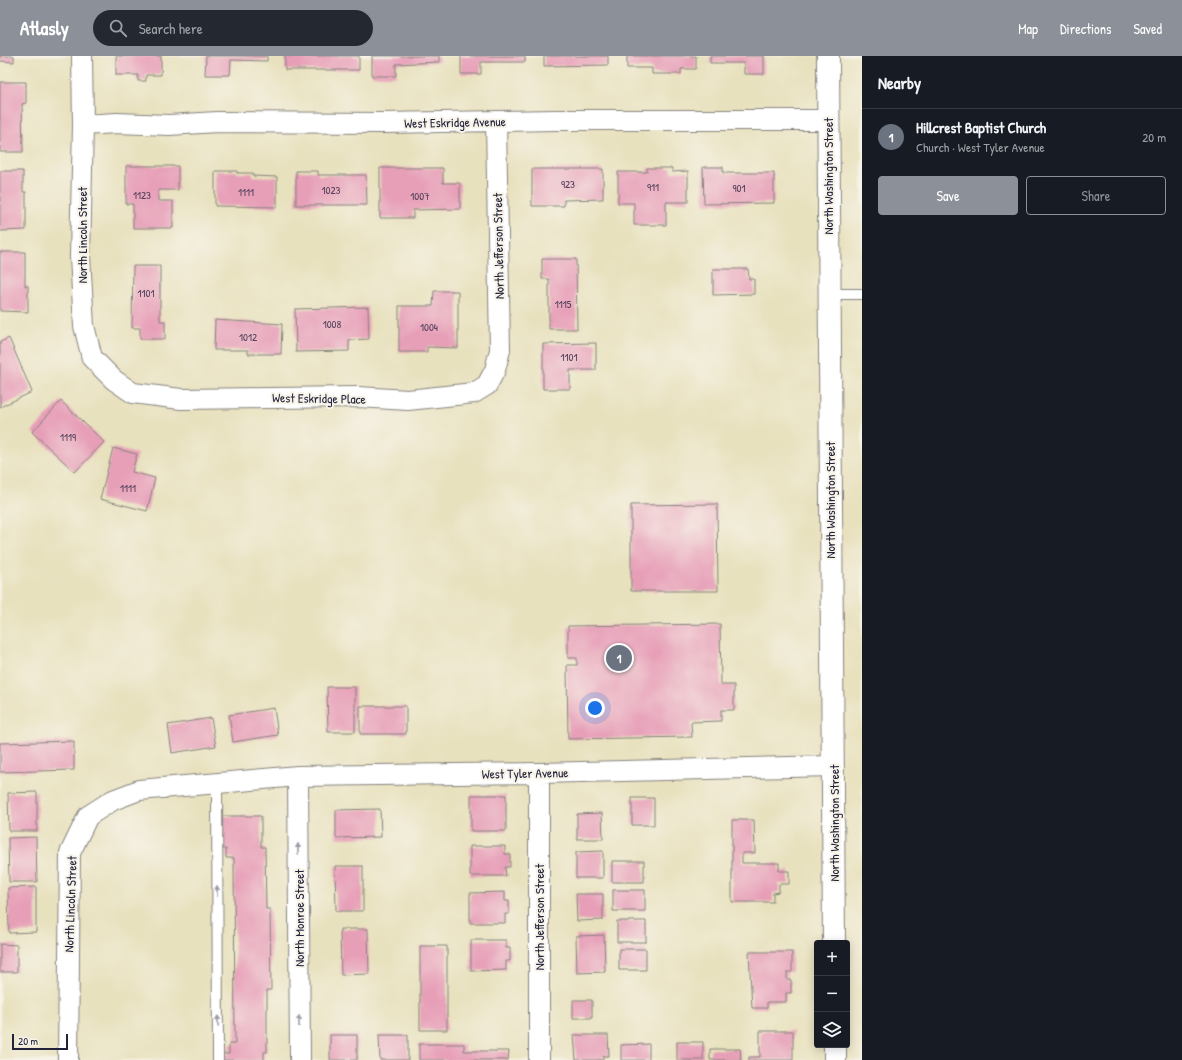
<!DOCTYPE html>
<meta charset="utf-8">
<style>
:root{--surface:#171b24;--page:#242831;--text:#f1f3f6;--muted:#9ea1a6;--line:#363941;--accent:#8c9099}
body{margin:0;font-family:"Patrick Hand",sans-serif;background:var(--page);color:var(--text)}
.controls{position:absolute;right:12px;bottom:12px;display:grid;overflow:hidden;border-radius:4px;box-shadow:0 2px 10px #0003}
.controls button{width:36px;height:36px;display:grid;place-items:center;padding:0;border:0;border-bottom:1px solid var(--line);background:var(--surface);color:var(--text);font:20px sans-serif}
.scale{position:absolute;left:12px;bottom:10px;width:56px;box-sizing:border-box;padding-left:4px;border:2px solid #22223b;border-top:0;font-size:11px;line-height:14px;white-space:nowrap;color:#22223b;-webkit-text-stroke:3px #f7f3e8;paint-order:stroke}
.you{position:absolute;left:595px;top:652px;width:14px;height:14px;margin:-10px;border:3px solid #fff;border-radius:50%;background:#1a73e8;box-shadow:0 0 0 6px #1a73e833}
.badge{display:grid;place-items:center;width:26px;height:26px;border-radius:50%;background:var(--accent);color:#fff;font-size:13px;font-weight:700}
.pin{position:absolute;translate:-50% -50%;border:2px solid #fff;box-shadow:0 1px 4px #0006}
.list{margin:0;padding:0;list-style:none}
h2{display:flex;justify-content:space-between;align-items:center;height:52px;margin:0;padding:0 16px;font-size:17px}
h2 small{font-size:13px;font-weight:400;color:var(--muted)}
.list li{display:grid;grid-template-columns:26px 1fr auto;gap:12px;align-items:center;box-sizing:border-box;height:56px;padding:0 16px;border-top:1px solid var(--line)}
.list b{display:block;font-size:15px;white-space:nowrap}
.list p{margin:0;font-size:13px;white-space:nowrap;color:var(--muted)}
.list em{font-size:13px;font-style:normal;color:var(--muted)}
.actions{display:flex;gap:8px;padding:12px 16px}
.actions a{flex:1;padding:9px 0;border:1px solid var(--accent);border-radius:4px;text-align:center;font-size:14px;color:var(--accent)}
.actions .main{background:var(--accent);color:#fff}
.icon{flex:none;width:22px;height:22px;fill:none;stroke:currentColor;stroke-width:2;stroke-linecap:round;stroke-linejoin:round}
.map{position:relative;flex:none;width:862px;height:1004px;overflow:hidden}
header{display:flex;align-items:center;gap:24px;box-sizing:border-box;height:56px;padding:0 20px;background:var(--accent);color:#fff}
header strong{font-size:19px}
nav{display:flex;gap:22px;margin-inline-start:auto;font-size:14px}
.search{width:280px;height:36px;background:var(--page);display:flex;align-items:center;gap:10px;box-sizing:border-box;padding:0 14px;border-radius:22px;color:var(--muted);font-size:15px}
main{display:flex}
aside{flex:1;background:var(--surface)}
.map>svg:first-child{display:block}
.building{fill:#e79fb8}
.lines{fill:none;stroke-linecap:round;stroke-linejoin:round}
.service-casing{stroke:#85827c;stroke-width:12}
.minor-casing{stroke:#85827c;stroke-width:22}
.secondary-casing{stroke:#85827c;stroke-width:24}
.service{stroke:#fff;stroke-width:10}
.minor{stroke:#fff;stroke-width:20}
.secondary{stroke:#fff;stroke-width:22}
.oneway{fill:#9c9ca7}
.labels{text-anchor:middle;stroke-width:4;stroke-linejoin:round;paint-order:stroke}
.number-label{font-size:11px;fill:#53415a}
.street-label{font-size:13px;fill:#22223b;stroke:#f7f3e8}
</style>
<header>
<strong>Atlasly</strong>
<div class="search"><svg class="icon" aria-label="search" viewBox="0 0 24 24"><circle cx="10" cy="10" r="6"/><path d="M15 15l6 6"/></svg>Search here</div>
<nav><a>Map</a><a>Directions</a><a>Saved</a></nav>
</header>
<main>
<div class="map">
<svg width="862" height="1004" viewBox="0 0 862 1004">
<rect width="100%" height="100%" fill="#f7f3e8"/>
<filter id="ink" filterUnits="userSpaceOnUse"><feTurbulence type="fractalNoise" baseFrequency=".025" numOctaves="2"/><feDisplacementMap in="SourceGraphic" scale="8" xChannelSelector="R" yChannelSelector="G"/><feConvolveMatrix kernelMatrix="1 2 1 2 8 2 1 2 1" color-interpolation-filters="sRGB"/></filter>
<filter id="wash" filterUnits="userSpaceOnUse"><feTurbulence type="fractalNoise" baseFrequency=".012" numOctaves="4" result="noise"/><feDisplacementMap in="SourceGraphic" scale="16" xChannelSelector="R" yChannelSelector="G"/><feGaussianBlur stdDeviation="0.9" result="paint"/><feColorMatrix in="noise" values="0 0 0 0 0 0 0 0 0 0 0 0 0 0 0 0 0 1.4 0 .05"/><feComposite in="paint" operator="in"/></filter>
<g filter="url(#wash)">
<rect width="100%" height="100%" fill="#e8e1be"/>
<g id="blocks">
<path class="building" d="M0 0H14V6L0 5Z
M116 0H161V19H146V25H138V19H116Z
M206 0H267V5L231 4 230 19H205Z
M285 0H359V14H285Z
M372 0H439V6L396 8V20H372Z
M461 0H525V6H481V18H461Z
M544 0H608V9L544 10Z
M627 0H696V13H681V18H652V12H627Z
M710 0H764V18H744V7H710Z
M0 26H26V47L22 48 23 96H0Z
M126 110H178V134H158V145H173V172H133V148H126Z
M703 111H723V117H774V147L704 148Z
M380 112H443V127H460V153L413 154V162H380Z
M647 112H672V116L688 115V146H666V169H634V147H618V116H647Z
M532 113H603V143L564 144V150H532Z
M0 115H23V136H26V174L0 175Z
M215 115H237V117H253V120L277 121V151L215 150Z
M296 115H318V119H366L367 149H296Z
M0 196H25V230H28V256L0 255Z
M542 203H576L577 273H549V223H542Z
M133 210H160V265H165V283H140V272H132Z
M713 213H748L749 223H754V238L713 239Z
M434 235H458V292L427 291V296H399V250H433Z
M368 251 369 283 349 284V295L296 296 295 253Z
M215 264 282 268 281 298H248V294H214Z
M9 282 32 336 0 351V286Z
M596 287V314H570V333H543V288Z
M61 345 104 386 75 416 32 376Z
M113 392 137 398 132 416 155 422 147 455 100 443Z
M717 448 718 535H631V449Z
M720 568 721 629H734V654H721V665L691 666 692 681 568 683 567 609H577V602H568V570Z
M327 631H355V676H328Z
M360 650H406V678H360Z
M274 652 278 679 233 686 229 659Z
M211 662 216 690 172 697 168 669Z
M74 685V714L0 716V687Z
M37 736V775H9L8 737Z
M471 739H506V775H471Z
M632 742H654V769H632Z
M380 753 381 781 336 782V754Z
M602 757 603 783H577V758Z
M219 760H261V791H265L266 853H270L271 934H267V996H264V1004H223V998H229V988H235L234 802H226V793H219Z
M732 764H754L755 797H742V807H779V815H789V828H779V836L773 837V846H732Z
M36 781 37 826H9L8 782Z
M470 790H505V798H510V811H505L506 820H470Z
M603 795V822H576V796Z
M612 805H644V826H612Z
M335 810H363V855H336Z
M36 831V876L9 877 8 832Z
M613 834H645V855H613Z
M505 836V845H509V858H505V867H470V837Z
M576 838H603V864L577 865Z
M617 865H646V886H617Z
M340 873H368L369 918 341 919Z
M604 879 605 916 577 917 576 880Z
M471 884H506V892H510V905H506V914L471 915Z
M0 888 17 889V916H0Z
M420 890H447V974H420Z
M619 893H646V914H619Z
M749 896H792V916H787V924H791V937H786V946H767V952H752Z
M573 944H592V962H573Z
M760 975H793V1004H749V1001H760Z
M330 979H357V1004H330Z
M379 979H408V1004H380Z
M574 979H608L609 1000H603V1004H576Z
M677 986H703V1004H677Z
M419 988H464V995H509L508 1004H419Z
M649 988V1004H621V989Z
M710 993H740L741 1004H710Z"/>
</g>
</g>
<g filter="url(#ink)">
<use href="#blocks" fill-opacity="0" stroke="#85827c" stroke-width="1"/>
<g class="lines">
<g class="service-casing">
<path id="service" d="M829 238H862
M217 726 218 1004"/>
</g>
<g class="minor-casing">
<path id="minor" d="M82 0 83 69 80 200 84 270 92 302 114 324 133 337 181 343 358 341 408 344 474 337 487 329 495 314 500 294 496 65
M83 69 117 67 169 69 217 66 384 67 554 64H828
M539 717V1004
M298 720 300 1004
M68 1004 70 797 88 760 113 744 139 734 298 720 539 717 833 710"/>
</g>
<g class="secondary-casing">
<path id="secondary" d="M828 0 834 887
M835 989V1004"/>
</g>
<use href="#service" class="service"/>
<use href="#minor" class="minor"/>
<use href="#secondary" class="secondary"/>
</g>
<defs><path id="oneway-solid" d="M-6-.8H1V-3.2L6.5 0L1 3.2V.8H-6Z"/></defs>
<g class="oneway">
<use href="#oneway-solid" transform="translate(298 793) rotate(-90)"/>
<use href="#oneway-solid" transform="translate(217 835) rotate(-90)"/>
<use href="#oneway-solid" transform="translate(218 965) rotate(-90)"/>
<use href="#oneway-solid" transform="translate(299 965) rotate(-90)"/>
</g>
</g>
<g class="labels">
<g class="number-label">
<text x="568" y="132">923</text>
<text x="653" y="135">911</text>
<text x="739" y="136">901</text>
<text x="331" y="138">1023</text>
<text x="246" y="140">1111</text>
<text x="142" y="143">1123</text>
<text x="420" y="144">1007</text>
<text x="146" y="241">1101</text>
<text x="563" y="252">1115</text>
<text x="332" y="272">1008</text>
<text x="429" y="275">1004</text>
<text x="248" y="285">1012</text>
<text x="569" y="305">1101</text>
<text x="68" y="385">1119</text>
<text x="128" y="436">1111</text>
</g>
<g class="street-label">
<text transform="translate(455 66) rotate(-1)" y="5">West Eskridge Avenue</text>
<text transform="translate(828 120) rotate(-90)" y="5">North Washington Street</text>
<text transform="translate(82 179) rotate(-90)" y="5">North Lincoln Street</text>
<text transform="translate(498 190) rotate(-91)" y="5">North Jefferson Street</text>
<text transform="translate(319 342) rotate(1)" y="5">West Eskridge Place</text>
<text transform="translate(830 444) rotate(-90)" y="5">North Washington Street</text>
<text transform="translate(525 717) rotate(-1)" y="5">West Tyler Avenue</text>
<text transform="translate(834 767) rotate(-90)" y="5">North Washington Street</text>
<text transform="translate(70 848) rotate(-88)" y="5">North Lincoln Street</text>
<text transform="translate(539 861) rotate(-90)" y="5">North Jefferson Street</text>
<text transform="translate(299 862) rotate(-90)" y="5">North Monroe Street</text>
</g>
</g>
</svg>
<div class="controls">
<button>+</button>
<button>−</button>
<button><svg class="icon" aria-label="layers" viewBox="0 0 24 24"><path d="M12 4l9 5-9 5-9-5zM3 14l9 5 9-5"/></svg></button>
</div>
<div class="scale">20 m</div>
<div class="you"></div>
<div class="pin badge" style="left:619px;top:602px;background:#6b7280">1</div>
</div>
<aside>
<h2>Nearby<small></small></h2>
<ul class="list">
<li><span class="badge" style="background:#6b7280">1</span><div><b>Hillcrest Baptist Church</b><p>Church · West Tyler Avenue</p></div><em>20 m</em></li>
</ul>
<div class="actions"><a class="main">Save</a><a>Share</a></div>
</aside>
</main>
